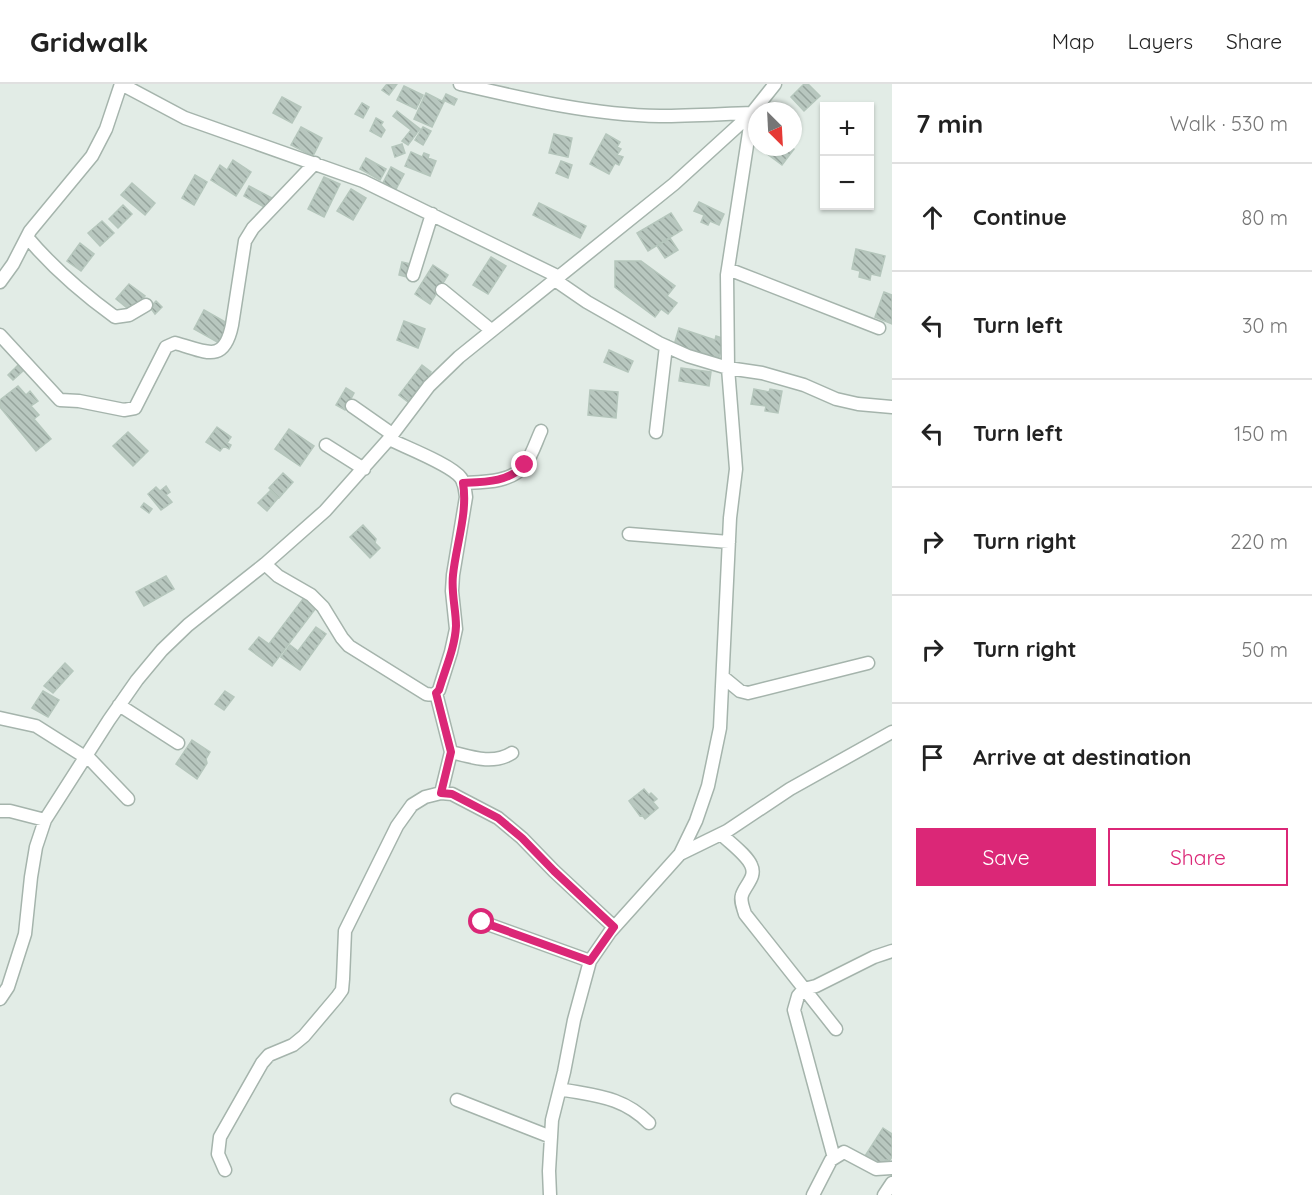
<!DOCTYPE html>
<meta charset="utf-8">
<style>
:root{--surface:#fff;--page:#f6f6f6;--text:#222;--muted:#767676;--line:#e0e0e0;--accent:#db2777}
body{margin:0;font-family:Quicksand,sans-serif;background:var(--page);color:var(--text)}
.controls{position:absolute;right:18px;top:18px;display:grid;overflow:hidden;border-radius:0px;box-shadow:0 2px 4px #0004}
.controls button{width:54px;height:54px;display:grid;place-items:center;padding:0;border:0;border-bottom:2px solid var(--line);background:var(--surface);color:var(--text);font:30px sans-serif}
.compass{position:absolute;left:748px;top:18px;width:54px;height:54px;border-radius:50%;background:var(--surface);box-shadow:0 2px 4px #0004;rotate:156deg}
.stop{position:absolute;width:18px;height:18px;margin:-14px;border:4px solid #db2777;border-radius:50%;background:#fff}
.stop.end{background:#db2777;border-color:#fff;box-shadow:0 2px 6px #0008}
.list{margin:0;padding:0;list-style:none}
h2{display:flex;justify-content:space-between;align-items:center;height:78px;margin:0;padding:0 24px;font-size:26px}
h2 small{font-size:20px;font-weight:400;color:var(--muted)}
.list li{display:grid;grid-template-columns:39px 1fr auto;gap:18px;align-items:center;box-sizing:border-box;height:108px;padding:0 24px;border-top:2px solid var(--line)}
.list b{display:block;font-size:22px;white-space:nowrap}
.list em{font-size:20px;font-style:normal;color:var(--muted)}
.actions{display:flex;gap:12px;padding:18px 24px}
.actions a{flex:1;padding:14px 0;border:2px solid var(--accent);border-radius:0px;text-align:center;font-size:21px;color:var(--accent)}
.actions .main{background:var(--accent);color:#fff}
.icon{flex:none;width:33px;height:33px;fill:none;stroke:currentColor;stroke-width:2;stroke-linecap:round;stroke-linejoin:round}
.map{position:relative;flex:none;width:892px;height:1111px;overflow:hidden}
header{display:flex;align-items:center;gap:36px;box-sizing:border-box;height:84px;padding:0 30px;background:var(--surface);border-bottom:2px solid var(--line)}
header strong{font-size:28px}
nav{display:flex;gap:33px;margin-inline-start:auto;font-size:21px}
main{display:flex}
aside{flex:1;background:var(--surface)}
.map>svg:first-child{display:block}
.building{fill:url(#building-back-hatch);stroke:#b5c6bc;stroke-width:1.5}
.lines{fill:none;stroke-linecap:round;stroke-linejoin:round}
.minor-casing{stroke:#a5b4ac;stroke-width:15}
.minor{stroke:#fff;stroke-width:12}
.route{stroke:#db2777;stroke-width:8}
</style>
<header>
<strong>Gridwalk</strong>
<nav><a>Map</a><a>Layers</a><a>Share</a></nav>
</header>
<main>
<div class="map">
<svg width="892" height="1111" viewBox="0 0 892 1111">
<defs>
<pattern id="building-back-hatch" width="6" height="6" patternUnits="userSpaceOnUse" patternTransform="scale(1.5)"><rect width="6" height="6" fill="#b8c7bf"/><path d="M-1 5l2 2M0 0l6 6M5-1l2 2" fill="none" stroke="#95a39c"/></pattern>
</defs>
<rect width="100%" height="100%" fill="#e2ece6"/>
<path class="building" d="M387 0H397L389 11 382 6Z
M804 0H808L820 12 804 27 791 13Z
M404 2 423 11 416 25 397 16Z
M426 9 444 18 432 43 414 35Z
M446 10 457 15 454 21 443 16Z
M282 13 301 23 292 39 273 29Z
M362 19 369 23 363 34 355 30Z
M397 27 420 45 408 61 402 57 411 46 393 32Z
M376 34 383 38 381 41 385 46 381 53 370 47Z
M301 43 322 54 313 72 291 61Z
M423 43 431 47 423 61 415 56Z
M554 50 572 54 568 73 549 69Z
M606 50 620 58 617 63 621 65 617 71 623 73 619 81 615 79 609 90 590 80Z
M402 60 405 69 395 73 392 63Z
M771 63H792L794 65 782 81 766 69Z
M411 68 422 73 424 69 429 71 428 74 436 77 430 92 405 82Z
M366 74 386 85 380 96 360 85Z
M233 76 251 88 236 112 211 96 220 81 227 86Z
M561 77 572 81 568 94 556 89Z
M391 83 404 90 395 107 382 101Z
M195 91 207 98 194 121 182 114Z
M324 93 340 100 324 133 308 125Z
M132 99 155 119 145 131 121 111Z
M249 102 272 114 266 124 244 112Z
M351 105 366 114 353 136 337 127Z
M699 118 724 130 719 141 710 137 708 141 701 138 704 131 694 127Z
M539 119 586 142 580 154 533 131Z
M123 121 132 130 118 144 109 135Z
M671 129 682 146 648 167 637 149Z
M102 137 114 149 100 162 88 149Z
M670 154 678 166 665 174 657 162Z
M80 159 94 170 81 187 67 177Z
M856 165 885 172 880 192 871 190 870 196 859 193 860 187 852 185Z
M491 173 506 182 488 210 473 201Z
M615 177H641L675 202 667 212 677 219 668 230 661 225 655 233 615 203Z
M402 178 411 180 407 193 399 191Z
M433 181 448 191 430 220 415 210Z
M129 200 145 212 132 228 116 215Z
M884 208 892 211V240L875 233Z
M156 217 162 223 155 230 150 223Z
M204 226 229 240 219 259 194 245Z
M404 237 425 245 418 264 397 256Z
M679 244 715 256 716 252 725 255 718 276 674 261Z
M609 266 633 277 628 288 604 278Z
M18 281 23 287 13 296 8 291Z
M422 281 431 288 429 291 434 295 412 321 399 311Z
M681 284 711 288 709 302 679 297Z
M18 302 26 311 30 307 38 317 31 322 39 331 34 335 51 355 36 367 0 323V316Z
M346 304 354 309 345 326 336 321Z
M754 305 769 308 770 305 782 307 778 329 765 327 766 322 751 320Z
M590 306 618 308 616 334 588 331Z
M217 343 231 353 227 359 231 361 229 365 224 362 220 367 206 358Z
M289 345 314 362 300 382 275 365Z
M128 348 148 367 133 382 113 362Z
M283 389 293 398 279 414 269 404Z
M166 402 170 408 166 411 172 418 161 426 148 410 156 403 160 407Z
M270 407 278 414 267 427 258 419Z
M144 419 152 425 149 429 141 423Z
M363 441 376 455 375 459 380 464 370 474 350 453Z
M166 492 174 505 144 522 136 508Z
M303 515 316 524 272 582 249 565 259 553 269 560Z
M316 543 326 550 300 586 281 573 290 561 298 567Z
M65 579 73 587 53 609 44 602Z
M43 607 59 616 48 633 32 624Z
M225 607 234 613 224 626 215 620Z
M192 656 210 668 206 675 207 679 197 695 176 680Z
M644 705 649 711 651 709 657 715 653 718 658 724 645 735 642 731 640 732 629 717Z
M883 1044 892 1050V1073L889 1077 886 1076 882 1083 865 1072Z"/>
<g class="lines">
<g class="minor-casing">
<path id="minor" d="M121 0 185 34 363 97 559 193
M460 0C525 15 593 31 660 32 690 32 721 30 752 29
M27 153C53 184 82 209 115 233L129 231 146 221
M728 185 879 244
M413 191 432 130
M555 196 587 218 659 259 688 272 728 284 762 289 804 301 836 315 858 320 892 323
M0 198 13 180 30 147 92 72 106 45 121 0
M442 206 491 246
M0 251 60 316 79 317 124 326 135 324 166 263 175 259C205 267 224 281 232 241L245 157 253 144 315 79
M352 322 392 350
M656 348 666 262
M326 361 364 385
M463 399C483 398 511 399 525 381 532 371 536 358 541 347
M629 450 729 458
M265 480 278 492 311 511 323 523 342 554 349 562 426 610C432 611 435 611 439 606L451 568 456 545 452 507 453 491 466 413C465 407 465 400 461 394 452 381 405 363 389 355
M723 593 740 607 748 609 868 579
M436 609 451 668 441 709
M119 621 178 659
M0 634 36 642 85 673
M451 668C471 673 493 681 512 669
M86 671 128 715
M0 727H10L45 736
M721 750C730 759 746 770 751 781 757 793 745 801 742 811 740 817 743 823 745 830L836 945
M680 770 727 747 790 705 892 648
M482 838 590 877
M0 915 8 903 25 850 31 793 36 763 45 736 109 636 137 596 162 566 188 541 265 480 325 427 389 355 429 302 459 273 674 100 752 29
M560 1005C595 1012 622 1012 649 1039
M457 1016 551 1053
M834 1074 794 926 798 912 804 905 816 902 874 873 892 867
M225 1086 218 1070 220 1053 262 979 269 971 293 961 304 952 337 913 342 906 343 895 345 847 397 742 412 721 425 713 441 709 452 710 498 734 522 754 554 787 614 843
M550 1111 549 1087 552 1036 564 988 574 936 590 877 610 848 680 770 696 737 708 702 720 644 730 434 736 385 728 284 727 191 752 29 775 0
M813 1111 831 1076 844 1068 876 1085 892 1084
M884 1111 892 1099"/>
</g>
<use href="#minor" class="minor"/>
</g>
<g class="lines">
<path class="route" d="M482 838 590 877 614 843 554 787 522 754 498 734 452 710 441 709 451 668 436 609 439 606C445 585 455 564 456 542 456 525 451 509 453 491 456 461 468 429 463 399 486 398 508 398 525 381"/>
</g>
</svg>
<div class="controls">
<button>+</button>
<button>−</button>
</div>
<svg class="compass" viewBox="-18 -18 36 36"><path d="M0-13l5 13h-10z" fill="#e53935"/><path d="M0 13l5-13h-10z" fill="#767676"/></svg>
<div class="stop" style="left:482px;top:838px"></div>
<div class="stop end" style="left:525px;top:381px"></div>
</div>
<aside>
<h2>7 min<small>Walk · 530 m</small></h2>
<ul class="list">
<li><svg class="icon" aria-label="ahead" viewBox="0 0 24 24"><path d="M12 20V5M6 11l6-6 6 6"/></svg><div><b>Continue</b></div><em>80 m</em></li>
<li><svg class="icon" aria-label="left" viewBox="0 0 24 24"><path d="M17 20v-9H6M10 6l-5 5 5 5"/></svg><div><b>Turn left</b></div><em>30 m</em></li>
<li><svg class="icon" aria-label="left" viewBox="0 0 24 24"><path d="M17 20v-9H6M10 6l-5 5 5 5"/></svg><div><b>Turn left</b></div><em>150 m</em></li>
<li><svg class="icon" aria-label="right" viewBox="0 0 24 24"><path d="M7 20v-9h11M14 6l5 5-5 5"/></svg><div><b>Turn right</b></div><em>220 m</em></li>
<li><svg class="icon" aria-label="right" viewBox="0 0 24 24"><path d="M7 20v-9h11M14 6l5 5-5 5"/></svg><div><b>Turn right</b></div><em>50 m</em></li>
<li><svg class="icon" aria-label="arrive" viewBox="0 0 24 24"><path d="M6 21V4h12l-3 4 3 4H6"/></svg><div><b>Arrive at destination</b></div></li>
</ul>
<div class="actions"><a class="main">Save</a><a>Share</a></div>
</aside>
</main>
